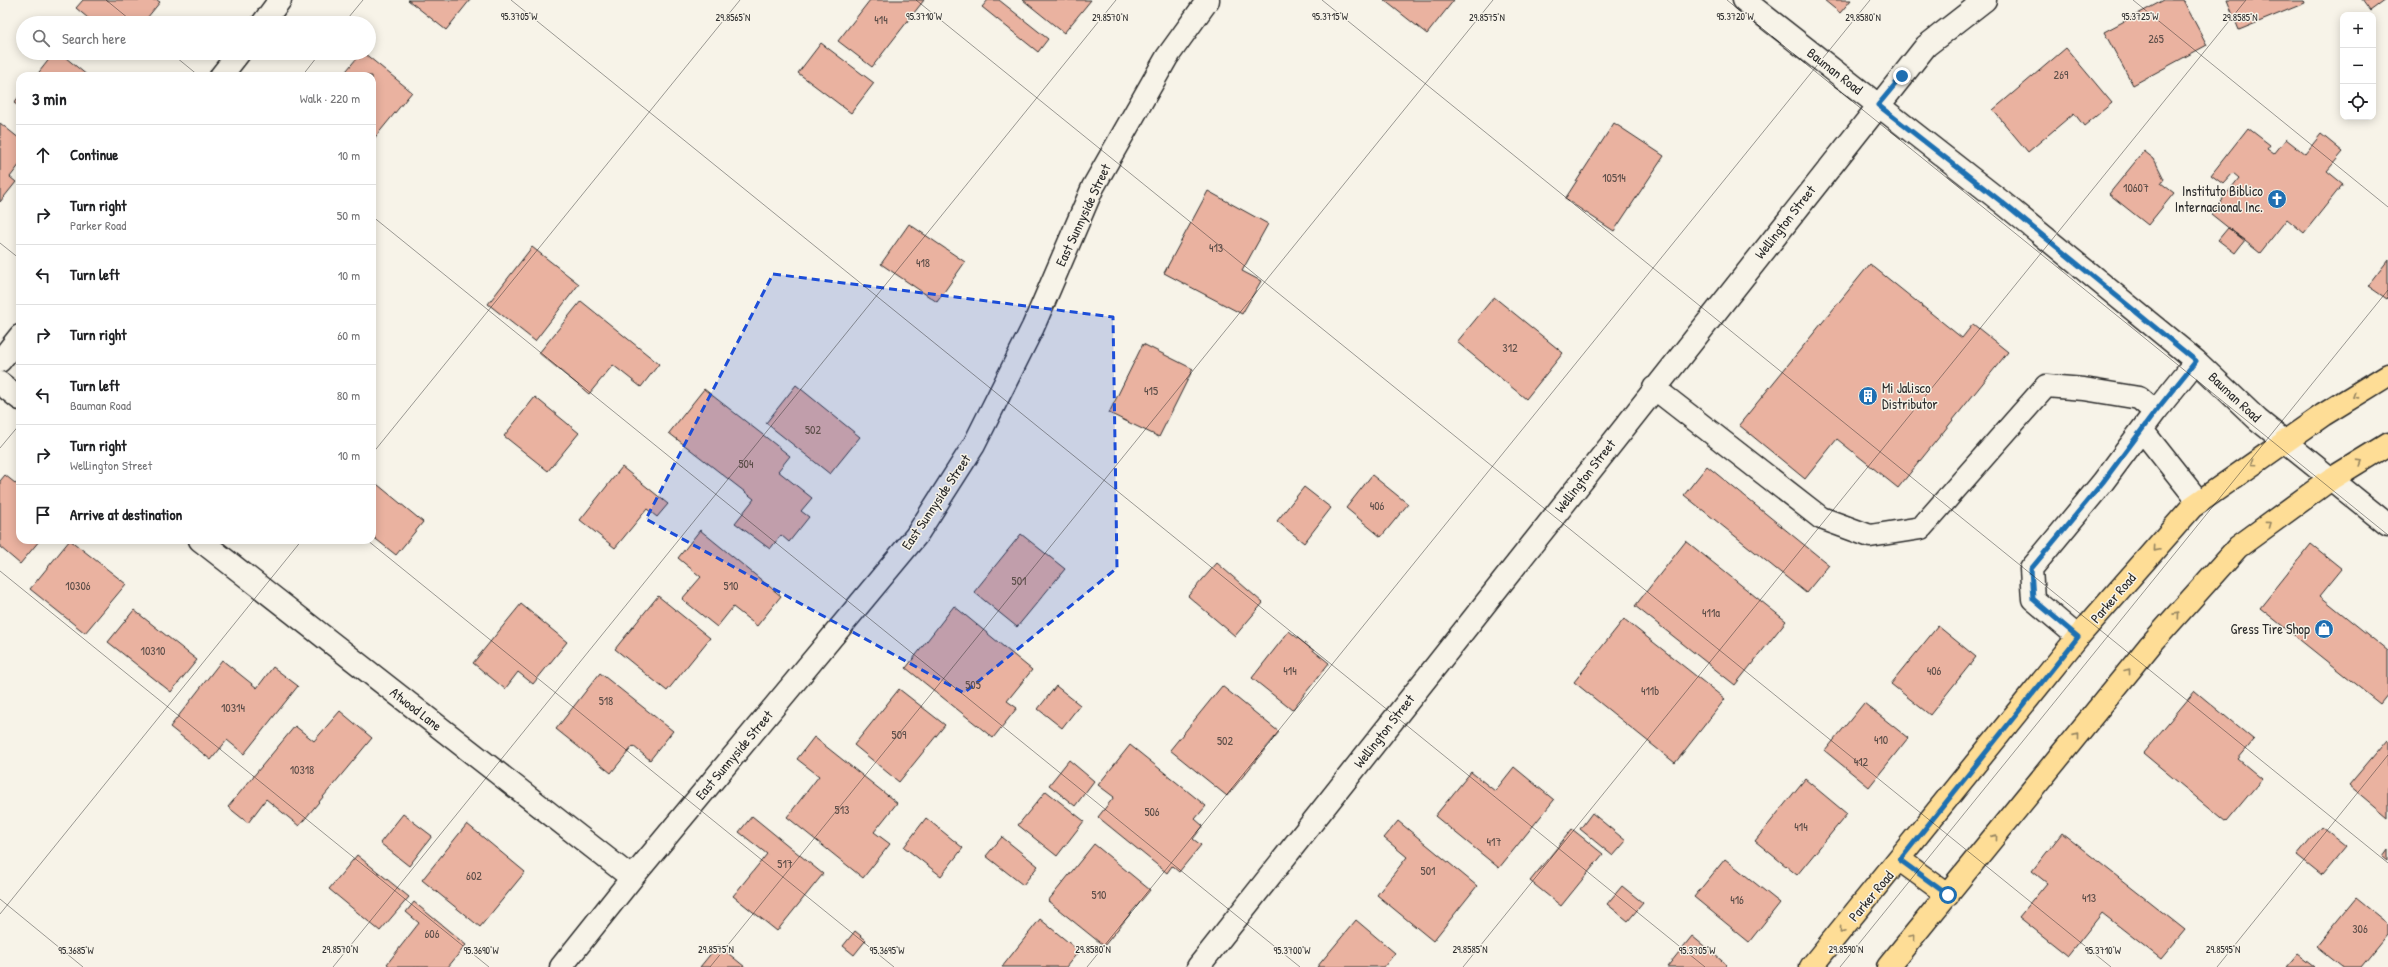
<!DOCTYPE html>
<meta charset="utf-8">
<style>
:root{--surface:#fff;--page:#f2f2f2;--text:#202124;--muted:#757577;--line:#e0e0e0}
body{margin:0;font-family:"Patrick Hand",sans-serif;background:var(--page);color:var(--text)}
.controls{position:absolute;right:12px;top:12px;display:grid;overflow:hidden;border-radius:8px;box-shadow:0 2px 10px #0003}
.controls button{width:36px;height:36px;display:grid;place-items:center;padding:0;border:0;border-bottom:1px solid var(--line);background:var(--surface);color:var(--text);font:20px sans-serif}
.stop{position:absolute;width:12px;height:12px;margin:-9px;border:3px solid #1f6fb2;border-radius:50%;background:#fff}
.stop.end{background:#1f6fb2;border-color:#fff;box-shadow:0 1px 4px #0008}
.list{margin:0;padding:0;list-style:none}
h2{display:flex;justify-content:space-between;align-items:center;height:52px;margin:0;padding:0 16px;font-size:17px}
h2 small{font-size:13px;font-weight:400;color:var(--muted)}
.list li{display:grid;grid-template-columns:26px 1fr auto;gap:12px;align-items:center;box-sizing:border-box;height:60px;padding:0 16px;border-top:1px solid var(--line)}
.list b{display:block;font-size:15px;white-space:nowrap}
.list p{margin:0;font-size:13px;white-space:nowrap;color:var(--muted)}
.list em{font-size:13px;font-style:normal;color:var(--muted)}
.icon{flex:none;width:22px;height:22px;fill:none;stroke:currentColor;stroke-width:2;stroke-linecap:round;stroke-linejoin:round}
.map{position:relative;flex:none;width:2388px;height:967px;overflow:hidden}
.search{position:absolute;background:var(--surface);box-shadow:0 2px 10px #0003;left:16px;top:16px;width:360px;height:44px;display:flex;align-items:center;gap:10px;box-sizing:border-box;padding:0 14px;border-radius:22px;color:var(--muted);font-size:15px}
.panel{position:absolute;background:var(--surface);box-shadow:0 2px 10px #0003;left:16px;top:72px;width:360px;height:472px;border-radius:12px}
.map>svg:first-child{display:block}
.building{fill:#eab2a0;stroke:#2b2b2b}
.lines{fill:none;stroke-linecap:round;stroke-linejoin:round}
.minor-casing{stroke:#2b2b2b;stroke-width:25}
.major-casing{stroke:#2b2b2b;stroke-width:25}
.minor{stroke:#f7f3e8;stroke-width:22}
.major{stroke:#fedd96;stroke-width:22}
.oneway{stroke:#948460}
.route{stroke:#1f6fb2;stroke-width:5}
.marked{fill:#1d4ed8;fill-opacity:0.2;stroke:#1d4ed8;stroke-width:3;stroke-dasharray:8 5;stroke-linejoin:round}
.ticks{fill:none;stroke:#2b2b2b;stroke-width:1;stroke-opacity:0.45}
.labels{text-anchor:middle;stroke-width:3;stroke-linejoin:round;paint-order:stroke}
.number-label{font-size:12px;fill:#5b4d48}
.street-label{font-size:14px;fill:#2b2b2b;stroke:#f7f3e8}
.poi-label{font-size:14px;fill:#2b2b2b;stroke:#f7f3e8;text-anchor:end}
.ticks-label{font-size:10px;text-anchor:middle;fill:#2b2b2b;stroke:#f7f3e8;stroke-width:3;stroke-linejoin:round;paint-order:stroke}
</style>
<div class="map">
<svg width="2388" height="967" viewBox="0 0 2388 967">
<rect width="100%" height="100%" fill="#f7f3e8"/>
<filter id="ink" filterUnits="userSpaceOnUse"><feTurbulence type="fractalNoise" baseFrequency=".025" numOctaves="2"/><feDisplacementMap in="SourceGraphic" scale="8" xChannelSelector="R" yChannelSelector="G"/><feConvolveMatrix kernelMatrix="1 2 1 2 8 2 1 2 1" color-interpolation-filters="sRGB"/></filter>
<g filter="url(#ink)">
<path class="building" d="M83 0H157L160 2 143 23H94L76 8Z
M408 0H470L446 30Z
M870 0H924L872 67 838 41Z
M988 0H999L1048 39 1038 52 982 7Z
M1023 0H1091L1064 33Z
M1384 0H1454L1427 34Z
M1824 0H1851L1840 13Z
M2164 0H2183L2207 45 2133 85 2104 32Z
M2227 0H2304L2305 3 2239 30Z
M2362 0H2385L2370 11Z
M821 43 874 83 851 113 798 73Z
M2066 48 2112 103 2084 126 2074 113 2028 152 1993 110Z
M54 53H60L88 76H36Z
M361 53H364L412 92 372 141V76H342Z
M20 95V107L14 103Z
M0 123 20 139V164L10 177 16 182 0 202Z
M1614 123 1664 156 1614 231 1565 199Z
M2248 128 2270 145 2267 149 2274 154 2286 139 2305 154 2321 134 2343 152 2327 171 2343 184 2304 233 2287 219 2260 253 2211 214 2239 178 2233 173 2223 184 2211 175Z
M2144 151 2154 159 2164 179 2161 183 2174 193 2148 225 2109 194Z
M1208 191 1268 224 1242 271 1261 281 1242 314 1164 273Z
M909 224 965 262 937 302 881 264Z
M2228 228 2245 240 2235 253 2218 240Z
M532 247 579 284 535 341 488 304Z
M2388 260V297L2387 299 2368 286Z
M1870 264 1962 338 1973 324 2008 352 1898 488 1837 439 1805 479 1739 425Z
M1494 297 1563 353 1526 399 1457 342Z
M581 301 659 364 641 387 613 365 589 394 539 353Z
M1143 344 1193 369 1159 437 1109 413Z
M796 385 860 437 830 474 766 423Z
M704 389 790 456 778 471 812 498 801 511 809 517 789 542 781 535 770 549 735 523 754 499 669 433Z
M535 397 579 433 548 471 504 436Z
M1707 466 1829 565 1806 593 1684 495Z
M622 467 668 504 657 517 647 509 615 548 580 520Z
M5 475 20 487V540H40L20 564 0 547V481Z
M1372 475 1408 504 1381 537 1346 508Z
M372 480 423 522 396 555 372 536Z
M1304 487 1331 508 1304 543 1277 521Z
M700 530 781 596 757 626 733 607 717 627 682 599 701 577 678 558Z
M1021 534 1065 569 1017 627 974 592Z
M70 540 126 584 85 633 30 589Z
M1686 541 1786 621 1735 685 1635 606Z
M2311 544 2342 569 2320 596 2388 651V694L2380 704 2260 608Z
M1217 563 1263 603 1235 636 1188 596Z
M658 596 710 638 667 691 615 649Z
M521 604 567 642 533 684 518 672 505 689 473 663Z
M954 606 1032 670 1007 701 1017 708 993 738 906 668Z
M134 610 197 660 171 692 108 642Z
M1624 619 1725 699 1675 763 1574 682Z
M1938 626 1976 657 1930 715 1891 684Z
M1289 631 1329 663 1292 710 1252 678Z
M222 660 257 688 273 667 298 686 244 754 227 740 211 760 170 727Z
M600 673 673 731 650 760 633 746 611 773 556 729Z
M1056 686 1080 705 1062 728 1038 709Z
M1222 686 1279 732 1227 796 1170 750Z
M899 689 945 725 899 782 854 745Z
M2195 691 2254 740 2238 759 2262 779 2226 822 2143 753Z
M1864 703 1908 738 1869 787 1825 751Z
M340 711 372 738 299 826 266 799 248 823 228 807 295 726 314 741Z
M814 737 897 803 874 832 890 844 863 878 787 817 819 776 797 759Z
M2387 740 2388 741V818L2349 785Z
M1130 745 1206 806 1195 819 1203 826 1193 839 1201 845 1179 872 1172 866 1167 873 1098 817 1114 797 1098 785Z
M1069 760 1094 781 1075 806 1049 785Z
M1514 767 1554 800 1499 868 1435 816 1471 772 1495 791Z
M1805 779 1847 814 1797 875 1755 841Z
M1046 791 1084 821 1057 856 1018 825Z
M1592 813 1626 841 1613 856 1580 829Z
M403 814 432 836 409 866 380 843Z
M752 816 823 874 777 931 733 896 767 854 739 832Z
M926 818 963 848 941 876 904 847Z
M1398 821 1477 886 1433 941 1377 895 1407 857 1384 838Z
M467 824 525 872 480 927 422 880Z
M2321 826 2346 846 2322 875 2297 855Z
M1572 829 1603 854 1561 906 1530 881Z
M2062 833 2185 930 2161 959 2102 913 2068 956 2019 917 2047 883 2032 871Z
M1002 837 1038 866 1023 885 986 856Z
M1094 844 1150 890 1104 946 1048 901Z
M2388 850V861L2383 857Z
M357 855 409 897 380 931 329 889Z
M1725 859 1780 903 1749 942 1694 897Z
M1622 886 1643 903 1628 921 1607 904Z
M2356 898 2388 924V934L2361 967H2341L2316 947Z
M414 902 466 945 448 967H391L387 964 419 923 406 912Z
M1040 919 1079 951 1066 967H1002Z
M1356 920 1395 953 1384 967H1317Z
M855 931 866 940 854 955 843 946Z
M1692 936 1727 965 1725 967H1667Z
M718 945 745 967H700Z
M2298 954 2315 967H2287Z"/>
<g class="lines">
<g class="minor-casing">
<path id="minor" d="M1744 0 2003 203 2196 361 2258 420 2388 525
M263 23 280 0
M221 76 239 53
M0 361 20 336
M0 383 20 399
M1654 388 1821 518 1870 536 1921 528 2046 386 2084 389 2139 398 2155 412
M2142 430 2199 502
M200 540 632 878
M2078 637 2033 599 2031 569 2103 482 2155 412 2196 361
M561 967 632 878 916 536 974 445 1033 327 1093 187 1167 57 1208 0
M1198 967 1926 46 1985 0"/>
</g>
<g class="major-casing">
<path id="major" d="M1900 860 1948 895
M1811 967 2078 637 2192 507 2323 415 2388 375
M1888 967 2151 644 2238 547 2331 479 2388 444"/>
</g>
<use href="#minor" class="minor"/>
<use href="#major" class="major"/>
</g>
<defs><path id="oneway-chevron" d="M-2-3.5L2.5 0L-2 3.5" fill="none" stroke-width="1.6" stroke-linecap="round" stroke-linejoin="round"/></defs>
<g class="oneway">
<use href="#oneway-chevron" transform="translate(2355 396) rotate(148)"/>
<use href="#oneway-chevron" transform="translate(2360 462) rotate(-32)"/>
<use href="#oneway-chevron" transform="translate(2253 463) rotate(145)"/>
<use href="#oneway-chevron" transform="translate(2269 524) rotate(-36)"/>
<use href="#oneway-chevron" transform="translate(2156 549) rotate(131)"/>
<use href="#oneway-chevron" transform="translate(2177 615) rotate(-48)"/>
<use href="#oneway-chevron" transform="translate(2128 671) rotate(-52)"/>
<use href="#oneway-chevron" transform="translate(2077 736) rotate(-51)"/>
<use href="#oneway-chevron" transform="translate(1995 837) rotate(-51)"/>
<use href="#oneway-chevron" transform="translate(1842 930) rotate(130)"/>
<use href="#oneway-chevron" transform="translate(1913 937) rotate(-50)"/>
</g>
</g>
<g class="lines" filter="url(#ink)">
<path class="route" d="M1902 76 1878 105 2003 203 2196 361 2155 412 2103 482 2031 569 2033 599 2078 637 1900 860 1948 895"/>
</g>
<path class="marked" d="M773 274 1113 317 1117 568 964 693 646 519Z"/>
<path class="ticks" d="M106 0 134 23M511 0 1705 967M916 0 2111 967M1322 0 2388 863M1727 0 2388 535M2133 0 2388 207M344 23 363 0M171 53 199 76M302 76 320 53M372 216 1300 967M0 243 20 259M0 448 20 424M372 454 740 0M367 540 894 967M0 571 489 967M0 899 83 967M0 914 302 540M333 967 1116 0M710 967 1493 0M1087 967 1870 0M1463 967 2246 0M1840 967 2388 290M2217 967 2388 755"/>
<defs>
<g id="church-disc" transform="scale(1)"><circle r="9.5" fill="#1f6fb2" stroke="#f7f3e8"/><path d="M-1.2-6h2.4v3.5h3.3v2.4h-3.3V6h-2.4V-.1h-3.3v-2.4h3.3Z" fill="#fff"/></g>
<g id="building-disc" transform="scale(1)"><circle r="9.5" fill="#1f6fb2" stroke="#f7f3e8"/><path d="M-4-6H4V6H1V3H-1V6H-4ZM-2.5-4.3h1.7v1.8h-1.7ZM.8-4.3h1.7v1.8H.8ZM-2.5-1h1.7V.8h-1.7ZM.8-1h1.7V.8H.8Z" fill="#fff"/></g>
<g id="shop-disc" transform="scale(1)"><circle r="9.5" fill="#1f6fb2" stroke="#f7f3e8"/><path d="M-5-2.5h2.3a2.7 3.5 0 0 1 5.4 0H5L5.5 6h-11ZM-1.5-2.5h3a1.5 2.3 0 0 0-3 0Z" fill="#fff"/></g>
</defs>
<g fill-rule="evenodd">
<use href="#church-disc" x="2277" y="199"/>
<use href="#building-disc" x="1868" y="396"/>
<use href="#shop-disc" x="2324" y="629"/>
</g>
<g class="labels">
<g class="number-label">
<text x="881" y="24">414</text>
<text x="2156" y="43">265</text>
<text x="2061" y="79">269</text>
<text x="1614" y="182">10514</text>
<text x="2136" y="192">10607</text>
<text x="1216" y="252">413</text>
<text x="923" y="267">418</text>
<text x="1510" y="352">312</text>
<text x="1151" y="395">415</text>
<text x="813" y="434">502</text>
<text x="746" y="468">504</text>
<text x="1377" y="510">406</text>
<text x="1019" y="585">501</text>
<text x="78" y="590">10306</text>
<text x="731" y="590">510</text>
<text x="1711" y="617">411a</text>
<text x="153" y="655">10310</text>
<text x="1290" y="675">414</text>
<text x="1934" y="675">406</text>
<text x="973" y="689">505</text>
<text x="1650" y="695">411b</text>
<text x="606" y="705">518</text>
<text x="233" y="712">10314</text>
<text x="899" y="739">509</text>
<text x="1881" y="744">410</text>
<text x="1225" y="745">502</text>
<text x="1861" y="766">412</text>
<text x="302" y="774">10318</text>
<text x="842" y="814">513</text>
<text x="1152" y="816">506</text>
<text x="1801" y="831">414</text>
<text x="1494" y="846">417</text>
<text x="785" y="868">517</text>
<text x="1428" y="875">501</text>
<text x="474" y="880">602</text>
<text x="1099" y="899">510</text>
<text x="2089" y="902">413</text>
<text x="1737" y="904">416</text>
<text x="2360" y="933">306</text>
<text x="432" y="938">606</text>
</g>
<g class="street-label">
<text transform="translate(1835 71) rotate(38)" y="5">Bauman Road</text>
<text transform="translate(1083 215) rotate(-65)" y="5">East Sunnyside Street</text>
<text transform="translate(1785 222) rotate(-52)" y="5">Wellington Street</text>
<text transform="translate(2235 397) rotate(43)" y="5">Bauman Road</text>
<text transform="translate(1585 476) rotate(-52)" y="5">Wellington Street</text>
<text transform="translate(936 502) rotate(-56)" y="5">East Sunnyside Street</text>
<text transform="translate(2113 598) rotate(-49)" y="5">Parker Road</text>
<text transform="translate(416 709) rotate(38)" y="5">Atwood Lane</text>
<text transform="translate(1384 731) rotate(-52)" y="5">Wellington Street</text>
<text transform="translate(734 755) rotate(-50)" y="5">East Sunnyside Street</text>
<text transform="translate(1871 896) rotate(-50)" y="5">Parker Road</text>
</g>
<g class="poi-label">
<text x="2263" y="196">Instituto Biblico<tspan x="2263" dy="16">Internacional Inc.</tspan></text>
<text x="1882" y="393" text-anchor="start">Mi Jalisco<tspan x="1882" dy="16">Distributor</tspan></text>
<text x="2310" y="634">Gress Tire Shop</text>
</g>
</g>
<g class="ticks-label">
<text x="2140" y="20">95.3725°W</text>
<text x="519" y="20">95.3705°W</text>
<text x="924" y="20">95.3710°W</text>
<text x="1330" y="20">95.3715°W</text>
<text x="1735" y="20">95.3720°W</text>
<text x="1863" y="21">29.8580°N</text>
<text x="733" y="21">29.8565°N</text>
<text x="1110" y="21">29.8570°N</text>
<text x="1487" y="21">29.8575°N</text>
<text x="2240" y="21">29.8585°N</text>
<text x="340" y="953">29.8570°N</text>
<text x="716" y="953">29.8575°N</text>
<text x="1093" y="953">29.8580°N</text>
<text x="1470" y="953">29.8585°N</text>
<text x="1846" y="953">29.8590°N</text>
<text x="2223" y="953">29.8595°N</text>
<text x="76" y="954">95.3685°W</text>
<text x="481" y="954">95.3690°W</text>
<text x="887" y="954">95.3695°W</text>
<text x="1292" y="954">95.3700°W</text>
<text x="1697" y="954">95.3705°W</text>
<text x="2103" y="954">95.3710°W</text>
</g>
</svg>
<div class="controls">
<button>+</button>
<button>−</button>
<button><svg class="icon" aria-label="locate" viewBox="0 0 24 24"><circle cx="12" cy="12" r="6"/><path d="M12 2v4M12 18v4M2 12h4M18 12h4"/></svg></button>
</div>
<div class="stop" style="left:1948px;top:895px"></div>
<div class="stop end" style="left:1902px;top:76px"></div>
<div class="search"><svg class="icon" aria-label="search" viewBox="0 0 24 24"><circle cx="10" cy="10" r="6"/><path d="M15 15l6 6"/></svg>Search here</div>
<section class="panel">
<h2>3 min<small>Walk · 220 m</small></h2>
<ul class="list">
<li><svg class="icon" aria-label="ahead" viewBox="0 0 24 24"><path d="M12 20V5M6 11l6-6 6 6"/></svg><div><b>Continue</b></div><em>10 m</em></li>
<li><svg class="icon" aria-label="right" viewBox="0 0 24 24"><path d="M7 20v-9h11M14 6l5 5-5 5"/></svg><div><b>Turn right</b><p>Parker Road</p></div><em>50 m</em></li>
<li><svg class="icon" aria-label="left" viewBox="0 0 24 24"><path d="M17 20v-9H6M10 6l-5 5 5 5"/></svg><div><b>Turn left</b></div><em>10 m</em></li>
<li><svg class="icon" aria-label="right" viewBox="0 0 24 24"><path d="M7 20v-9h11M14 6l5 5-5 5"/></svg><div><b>Turn right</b></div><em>60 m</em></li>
<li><svg class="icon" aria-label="left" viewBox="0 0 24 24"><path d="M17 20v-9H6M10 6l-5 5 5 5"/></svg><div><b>Turn left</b><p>Bauman Road</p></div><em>80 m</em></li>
<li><svg class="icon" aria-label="right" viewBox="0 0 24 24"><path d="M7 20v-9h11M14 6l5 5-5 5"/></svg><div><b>Turn right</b><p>Wellington Street</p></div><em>10 m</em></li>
<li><svg class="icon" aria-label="arrive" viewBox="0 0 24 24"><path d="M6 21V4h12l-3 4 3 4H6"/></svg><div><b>Arrive at destination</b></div></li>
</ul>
</section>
</div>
